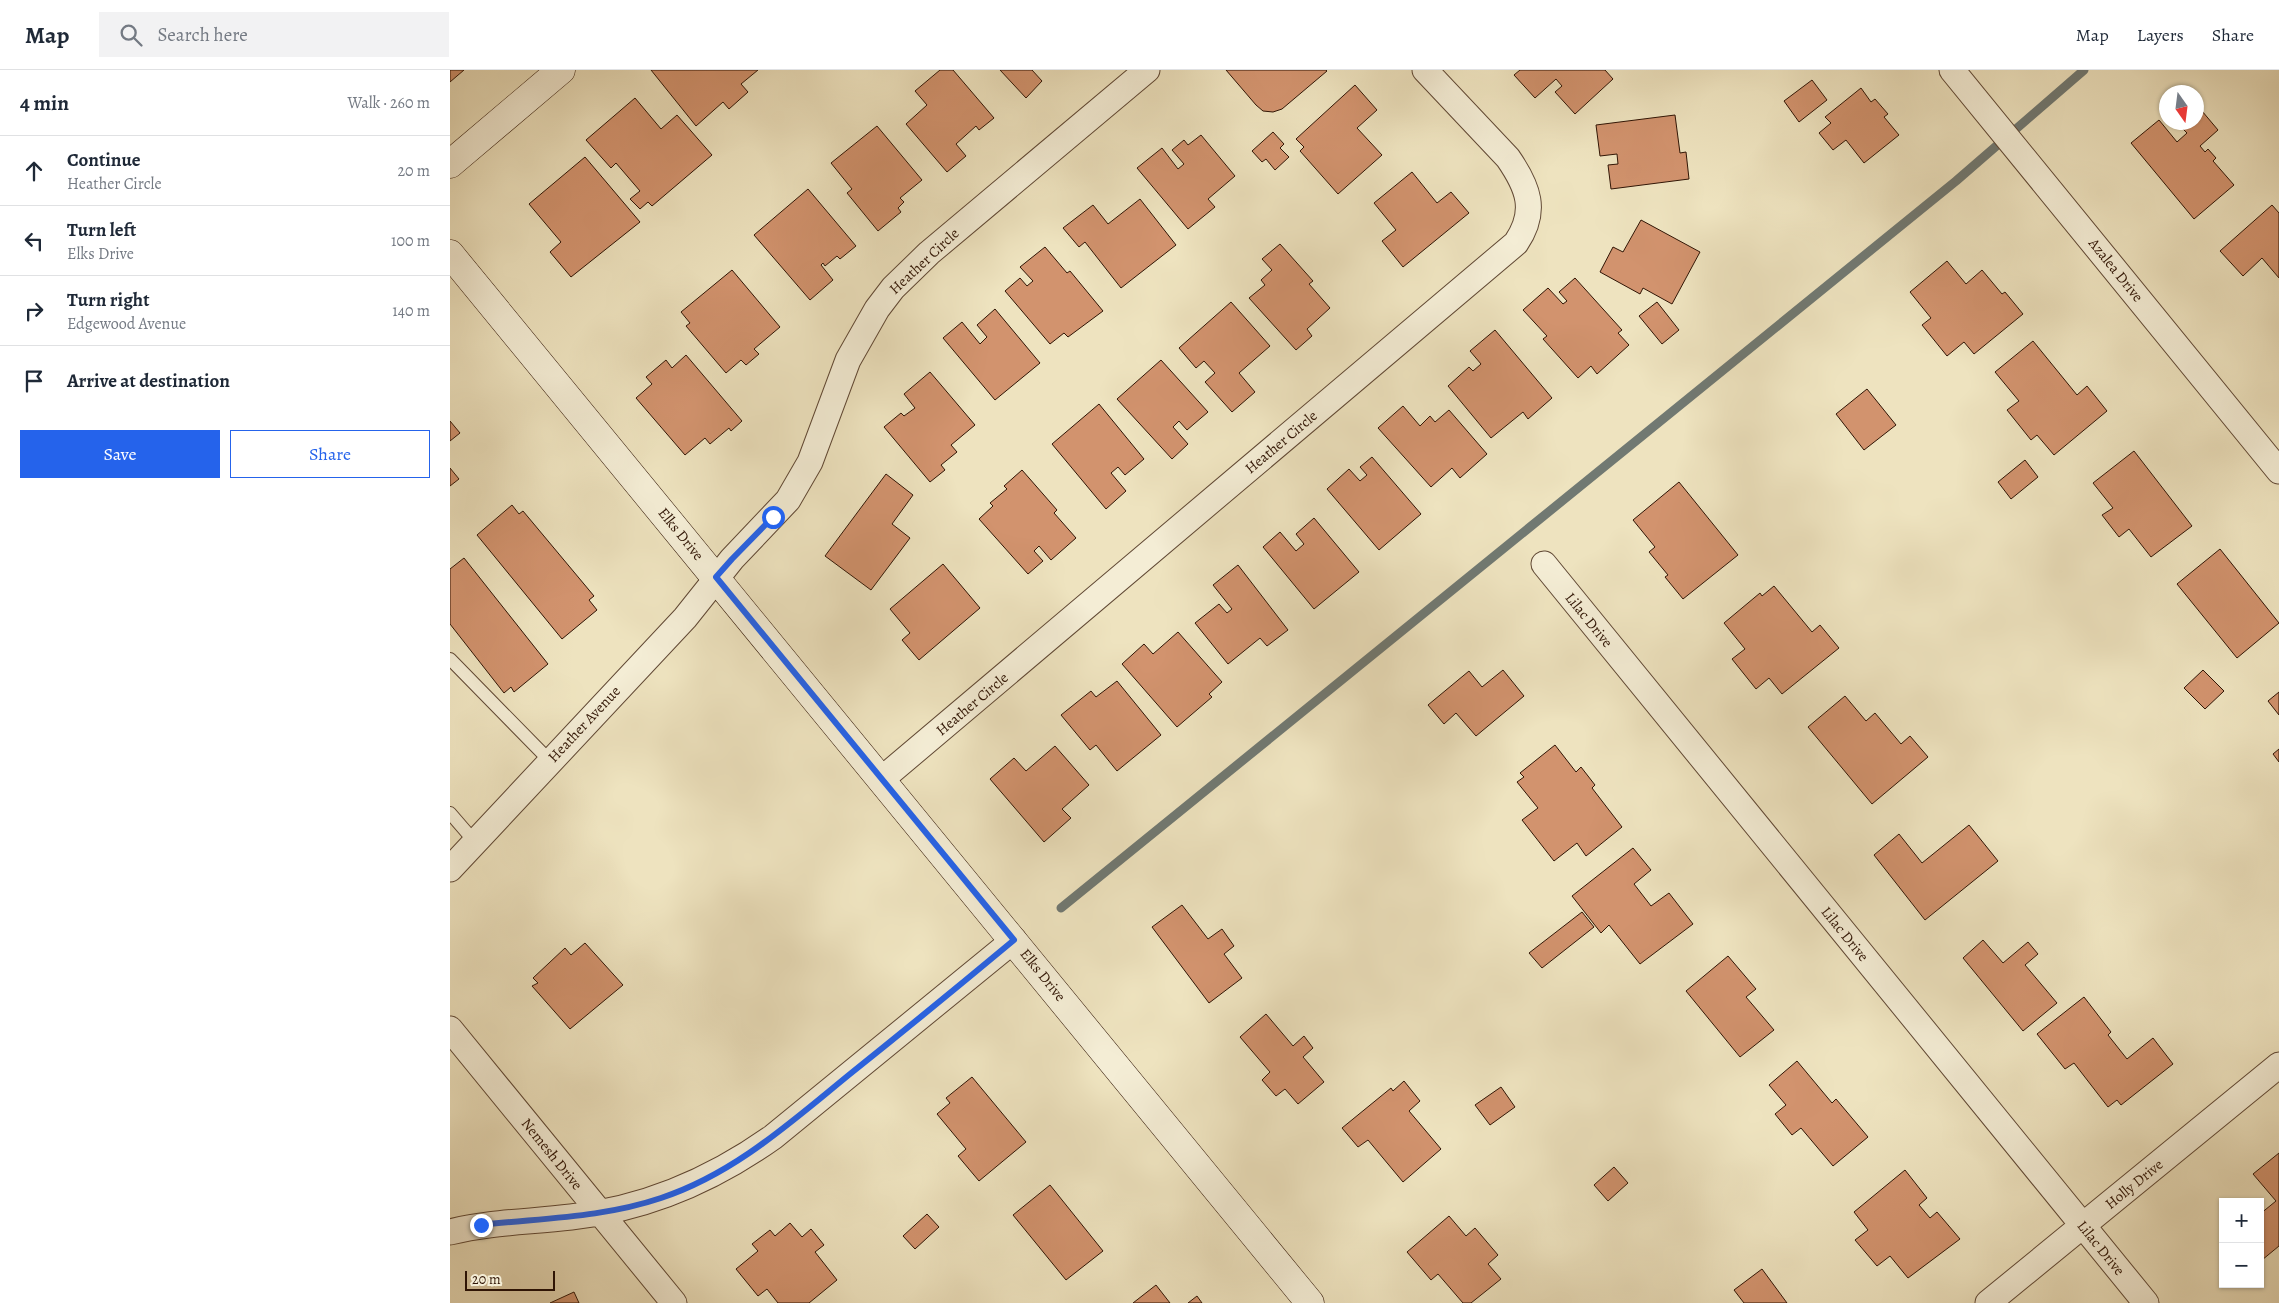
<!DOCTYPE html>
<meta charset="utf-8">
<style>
:root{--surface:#fff;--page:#f2f2f3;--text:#1f2937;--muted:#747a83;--line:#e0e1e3;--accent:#2563eb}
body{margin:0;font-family:Alegreya,serif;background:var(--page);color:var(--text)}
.controls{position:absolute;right:15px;bottom:15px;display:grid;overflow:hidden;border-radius:0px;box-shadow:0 1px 4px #0004}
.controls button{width:45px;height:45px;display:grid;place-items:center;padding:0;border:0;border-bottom:1px solid var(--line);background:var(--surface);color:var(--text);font:25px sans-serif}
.compass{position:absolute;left:1709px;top:15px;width:45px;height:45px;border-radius:50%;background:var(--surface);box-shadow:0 1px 4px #0004;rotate:166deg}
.scale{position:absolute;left:15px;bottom:12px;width:90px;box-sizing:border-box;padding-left:5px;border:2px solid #301505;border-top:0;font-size:14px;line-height:18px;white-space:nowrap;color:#301505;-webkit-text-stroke:4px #f4edd5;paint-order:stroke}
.stop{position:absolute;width:15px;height:15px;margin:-11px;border:4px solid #2563eb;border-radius:50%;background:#fff}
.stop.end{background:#2563eb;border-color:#fff;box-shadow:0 1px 5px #0008}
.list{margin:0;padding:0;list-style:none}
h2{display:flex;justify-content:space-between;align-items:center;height:65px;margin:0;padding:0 20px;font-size:21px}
h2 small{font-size:16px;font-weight:400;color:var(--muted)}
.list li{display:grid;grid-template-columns:32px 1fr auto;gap:15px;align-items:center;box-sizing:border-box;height:70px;padding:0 20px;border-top:1px solid var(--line)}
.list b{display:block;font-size:19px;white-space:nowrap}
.list p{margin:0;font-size:16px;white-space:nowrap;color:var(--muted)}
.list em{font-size:16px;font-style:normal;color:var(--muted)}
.actions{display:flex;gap:10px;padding:15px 20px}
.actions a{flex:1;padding:11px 0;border:1px solid var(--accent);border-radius:0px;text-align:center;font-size:18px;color:var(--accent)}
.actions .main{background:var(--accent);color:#fff}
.icon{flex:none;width:28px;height:28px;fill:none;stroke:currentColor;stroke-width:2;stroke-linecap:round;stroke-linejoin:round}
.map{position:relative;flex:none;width:1829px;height:1233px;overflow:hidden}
header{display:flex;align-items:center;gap:30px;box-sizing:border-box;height:70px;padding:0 25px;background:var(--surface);border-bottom:1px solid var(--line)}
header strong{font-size:24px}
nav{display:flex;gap:28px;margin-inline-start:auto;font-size:18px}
.search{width:350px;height:45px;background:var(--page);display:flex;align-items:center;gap:12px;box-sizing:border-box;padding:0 18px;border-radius:0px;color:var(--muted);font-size:19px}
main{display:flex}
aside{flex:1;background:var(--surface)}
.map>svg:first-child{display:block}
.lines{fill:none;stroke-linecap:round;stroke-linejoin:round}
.stream{stroke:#717972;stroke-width:9}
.building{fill:#d2936e;stroke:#301505}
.lane-casing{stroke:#604834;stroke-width:14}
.street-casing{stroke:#604834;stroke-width:27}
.secondary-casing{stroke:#301505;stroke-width:29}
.lane{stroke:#f4edd5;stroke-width:12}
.street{stroke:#f4edd5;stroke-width:25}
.secondary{stroke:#f4edd5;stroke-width:28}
.route{stroke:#2563eb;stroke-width:6}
.labels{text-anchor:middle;stroke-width:4;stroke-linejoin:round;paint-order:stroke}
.street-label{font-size:15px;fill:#301505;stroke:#f4edd5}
</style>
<header>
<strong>Map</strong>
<div class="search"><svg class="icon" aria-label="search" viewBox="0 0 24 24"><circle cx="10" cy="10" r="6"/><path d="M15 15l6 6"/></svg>Search here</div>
<nav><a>Map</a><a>Layers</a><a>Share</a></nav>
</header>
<main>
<aside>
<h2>4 min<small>Walk · 260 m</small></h2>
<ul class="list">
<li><svg class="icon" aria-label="ahead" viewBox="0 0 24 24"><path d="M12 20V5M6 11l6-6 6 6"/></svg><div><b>Continue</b><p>Heather Circle</p></div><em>20 m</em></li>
<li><svg class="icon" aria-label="left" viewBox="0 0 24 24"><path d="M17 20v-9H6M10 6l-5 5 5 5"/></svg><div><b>Turn left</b><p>Elks Drive</p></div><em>100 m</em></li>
<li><svg class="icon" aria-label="right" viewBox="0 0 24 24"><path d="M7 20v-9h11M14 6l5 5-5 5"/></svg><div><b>Turn right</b><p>Edgewood Avenue</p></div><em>140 m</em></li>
<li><svg class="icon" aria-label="arrive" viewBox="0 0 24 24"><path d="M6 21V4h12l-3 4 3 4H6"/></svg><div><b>Arrive at destination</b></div></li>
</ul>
<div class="actions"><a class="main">Save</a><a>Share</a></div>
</aside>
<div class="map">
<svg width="1829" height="1233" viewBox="0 0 1829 1233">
<rect width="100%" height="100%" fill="#eee3bf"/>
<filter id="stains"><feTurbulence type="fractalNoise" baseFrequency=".004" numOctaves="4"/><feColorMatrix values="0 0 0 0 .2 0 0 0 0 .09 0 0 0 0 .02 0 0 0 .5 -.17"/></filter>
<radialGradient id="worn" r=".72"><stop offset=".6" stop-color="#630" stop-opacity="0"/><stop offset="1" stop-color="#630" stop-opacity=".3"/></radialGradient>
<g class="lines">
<path class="stream" d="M611 838 1506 111 1634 0"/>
</g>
<path class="building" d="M0 0H14L0 12Z
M201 0H308L291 14 298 22 279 39 273 32 246 56Z
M490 0H503L544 48 529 60 526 56 506 74 516 86 497 102 456 54 477 35 465 21Z
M550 0H582L592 11 576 28Z
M776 0H876L877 1 832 39 823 42 813 41 806 35Z
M1070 0H1155L1163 9 1125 44 1105 22 1112 16 1106 9 1085 28 1064 5Z
M1362 10 1377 30 1349 52 1334 31Z
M905 15 927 40 907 58 932 85 888 124 850 81 854 77 846 69Z
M1411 18 1421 32 1425 29 1438 44 1434 47 1449 65 1414 93 1396 70 1383 80 1369 63 1381 53 1375 47Z
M185 28 211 59 227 45 262 85 202 136 198 132 190 139 180 129 190 121 166 93 161 98 136 70Z
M1752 41 1768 60 1750 76 1755 82 1758 79 1766 88 1763 91 1784 115 1744 149 1681 73 1709 50 1727 72 1737 63 1732 58 1738 52H1746V45Z
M1225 45 1230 83 1236 82 1239 109 1161 119 1158 95 1168 94 1167 84 1150 86 1146 55Z
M427 56 472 110 450 128 454 132 448 138 451 142 428 161 397 123 402 119 381 93Z
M823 62 834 74 830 78 839 87 825 100 816 89 812 92 802 81Z
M751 65 785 106 758 129 765 137 738 159 687 98 712 78 728 99 734 94 722 80 734 70 738 75Z
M135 87 190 152 121 207 100 182 111 172 79 134Z
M962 102 987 133 1001 122 1019 143 953 197 932 171 946 160 924 133Z
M358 119 406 176 390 189 387 186 375 196 373 193 371 195 383 210 360 230 304 165Z
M690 129 726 175 671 218 635 172 629 177 613 158 643 135 658 154Z
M1822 135 1829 143V208L1812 188 1793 206 1770 181Z
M1191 150 1250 182 1222 234 1193 218 1190 224 1150 202 1163 177 1173 182Z
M830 174 863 211 859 214 880 238 857 259 862 266 846 280 799 228 815 215 811 210 822 200 812 189Z
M595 177 617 203 620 201 653 241 618 267 614 263 600 274 555 221 570 208 577 216 583 211 570 197Z
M1497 191 1516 214 1532 200 1552 224 1555 222 1573 244 1524 284 1514 272 1497 286 1472 255 1481 248 1460 222Z
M282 200 330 257 304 279 309 284 296 295 291 290 276 303 236 256 240 253 231 242Z
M1125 208 1172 260 1168 263 1179 275 1147 304 1141 296 1128 308 1093 269 1097 266 1073 240 1098 218 1113 234 1117 231 1109 222Z
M781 232 820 276 789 303 805 322 782 342 755 312 765 303 754 291 746 298 729 278Z
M1207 232 1229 260 1212 274 1189 246Z
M545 239 590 293 545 330 493 268 512 252 530 274 537 267 527 255Z
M1045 260 1102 328 1078 349 1073 342 1041 368 998 316 1019 297 1023 301 1031 294 1020 281Z
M1583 271 1627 325 1637 316 1657 341 1604 385 1587 365 1581 370 1557 340 1569 331 1545 302Z
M236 285 292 351 281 361 279 358 260 374 255 368 235 385 186 328 202 314 196 307 216 290 222 298Z
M711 290 758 342 737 360 729 351 723 357 738 374 722 389 667 329Z
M480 302 525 355 501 375 507 382 491 395 495 400 480 412 434 357 451 343 454 346 465 338 454 324Z
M1417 319 1446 355 1414 380 1386 344Z
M649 334 694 389 675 405 668 397 661 403 676 421 656 439 602 374Z
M953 336 970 356 980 346 985 352 999 340 1037 384 1010 408 1002 398 981 417 928 358Z
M0 351 10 363 0 371Z
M1684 381 1742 456 1701 487 1679 459 1669 467 1652 445 1663 438 1643 413Z
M922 387 971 444 929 480 877 419 899 399 910 411 917 405 910 397Z
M1575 390 1588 407 1561 429 1548 412Z
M0 398 9 409 0 416Z
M572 400 607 440 604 443 626 468 601 490 589 476 584 481 593 491 578 504 529 449 543 436 540 433 557 419 554 416Z
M436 404 463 425 442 454 460 468 421 520 375 486Z
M1229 412 1288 485 1233 529 1215 507 1218 505 1199 482 1205 477 1183 450Z
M62 435 69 444 73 441 144 526 139 530 147 540 112 569 27 465Z
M864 448 909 502 864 539 813 477 830 462 846 481 854 474 846 464Z
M1770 479 1829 553 1787 588 1727 514Z
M14 488 98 594 64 622 61 617 54 623 0 554V499Z
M493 494 530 538 469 590 452 570 460 563 440 539Z
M788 495 838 560 817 576 810 568 778 594 745 553 769 534 777 543 782 539 763 515Z
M1324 516 1362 562 1370 555 1389 578 1332 624 1319 608 1306 619 1282 589 1295 579 1274 553 1310 523 1312 526Z
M728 562 772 612 759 624 762 627 727 657 672 594 694 574 703 584Z
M1053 600 1074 626 1026 666 1006 643 994 654 978 635 1019 601 1032 617Z
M1753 600 1774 621 1755 639 1734 618Z
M667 611 711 665 667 701 646 675 640 680 611 645 641 621 646 627Z
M1829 622V645L1818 631Z
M1395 626 1416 651 1425 643 1451 674 1460 666 1478 687 1422 734 1358 657Z
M1105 675 1126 702 1131 697 1145 715 1142 718 1172 757 1136 786 1127 773 1104 791 1072 750 1088 738 1067 712 1074 707 1070 703Z
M605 676 639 715 612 739 621 748 594 772 540 709 564 688 576 701Z
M1829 679V692L1823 684Z
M1519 755 1548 791 1475 850 1424 785 1449 764 1472 793Z
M1183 778 1201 800 1184 814 1201 836 1219 823 1243 854 1190 894 1159 855 1151 863 1122 826Z
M732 835 758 869 772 859 784 876 774 884 792 908 759 933 702 857Z
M1132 842 1144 857 1092 898 1079 883Z
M1533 870 1553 893 1578 872 1588 884 1575 895 1607 933 1573 961 1513 888Z
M135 873 173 915 120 959 82 916 88 913 83 908 115 878 121 885Z
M1278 886 1306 919 1296 927 1324 960 1290 987 1236 921Z
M1634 927 1661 962 1658 965 1677 989 1703 968 1723 994 1671 1035 1667 1030 1658 1037 1624 993 1615 999 1587 964Z
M816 944 843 976 854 966 863 978 853 987 874 1012 848 1034 835 1019 826 1026 812 1010 820 1002 790 967Z
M1347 991 1382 1033 1386 1029 1418 1067 1383 1096 1351 1058 1342 1065 1325 1044 1336 1035 1319 1015Z
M522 1007 576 1072 529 1111 508 1086 516 1079 487 1044 500 1033 496 1028Z
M954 1011 970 1031 959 1041 991 1079 953 1112 918 1070 908 1077 892 1058 941 1018 943 1021Z
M1051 1017 1065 1037 1040 1055 1025 1035Z
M1829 1083V1176L1812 1190 1810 1187V1144L1826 1131 1803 1104Z
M1164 1097 1178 1113 1158 1131 1144 1115Z
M1455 1100 1477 1128 1469 1135 1480 1148 1487 1142 1510 1169 1458 1208 1440 1186 1427 1196 1405 1170 1418 1160 1404 1142Z
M600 1115 653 1181 616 1210 563 1145Z
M477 1144 489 1157 465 1179 453 1166Z
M999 1146 1016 1166 1025 1158 1048 1185 1038 1194 1051 1209 1021 1233H1013L988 1204 981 1210 957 1182Z
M340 1153 352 1167 361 1159 374 1175 365 1182 387 1210 359 1233H328L317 1219 308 1226 286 1199 308 1181 302 1174 320 1160 325 1166Z
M1312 1199 1337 1233H1294L1284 1220Z
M706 1215 720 1233H683Z
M124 1222 129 1233H100Z
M747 1226 752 1233H738Z"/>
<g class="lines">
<g class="lane-casing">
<path id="lane" d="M0 589 100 691
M0 743 25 772"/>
</g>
<g class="street-casing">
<path id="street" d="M1502 0 1829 401
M1094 494 1696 1233
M432 709 1066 173C1088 141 1078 117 1058 88L975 0
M0 799 235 548 282 489 338 430 360 392 398 290 427 239 443 218 479 183 697 0
M0 959 224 1233
M0 1162C40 1152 80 1152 121 1147 196 1139 261 1111 323 1067L564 870
M1538 1233 1829 995"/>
</g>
<g class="secondary-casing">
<path id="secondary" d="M0 94 111 0
M0 184 860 1233"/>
</g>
<use href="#lane" class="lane"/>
<use href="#street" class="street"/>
<use href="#secondary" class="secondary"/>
</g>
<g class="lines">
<path class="route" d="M31 1155C91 1148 152 1148 211 1128 284 1104 341 1052 400 1004 455 960 510 915 564 870L266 507 282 489 323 447"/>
</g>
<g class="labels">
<g class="street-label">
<text transform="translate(474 191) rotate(-43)" y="5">Heather Circle</text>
<text transform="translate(1666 200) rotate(51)" y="5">Azalea Drive</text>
<text transform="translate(831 372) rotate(-40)" y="5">Heather Circle</text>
<text transform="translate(231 464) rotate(51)" y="5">Elks Drive</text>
<text transform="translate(1139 550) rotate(51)" y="5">Lilac Drive</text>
<text transform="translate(522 634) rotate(-40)" y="5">Heather Circle</text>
<text transform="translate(134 654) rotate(-47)" y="5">Heather Avenue</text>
<text transform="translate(1395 864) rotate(51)" y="5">Lilac Drive</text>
<text transform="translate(593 905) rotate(51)" y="5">Elks Drive</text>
<text transform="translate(102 1084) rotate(51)" y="5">Nemesh Drive</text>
<text transform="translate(1684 1114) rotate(-39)" y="5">Holly Drive</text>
<text transform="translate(1651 1178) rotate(51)" y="5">Lilac Drive</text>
</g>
</g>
<rect width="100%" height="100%" filter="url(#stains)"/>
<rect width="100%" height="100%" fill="url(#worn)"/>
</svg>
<div class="controls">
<button>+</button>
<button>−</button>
</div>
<svg class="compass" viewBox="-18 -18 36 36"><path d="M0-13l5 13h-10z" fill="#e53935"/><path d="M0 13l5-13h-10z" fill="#747a83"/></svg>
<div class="scale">20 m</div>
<div class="stop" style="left:323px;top:447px"></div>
<div class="stop end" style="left:31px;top:1155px"></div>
</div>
</main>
